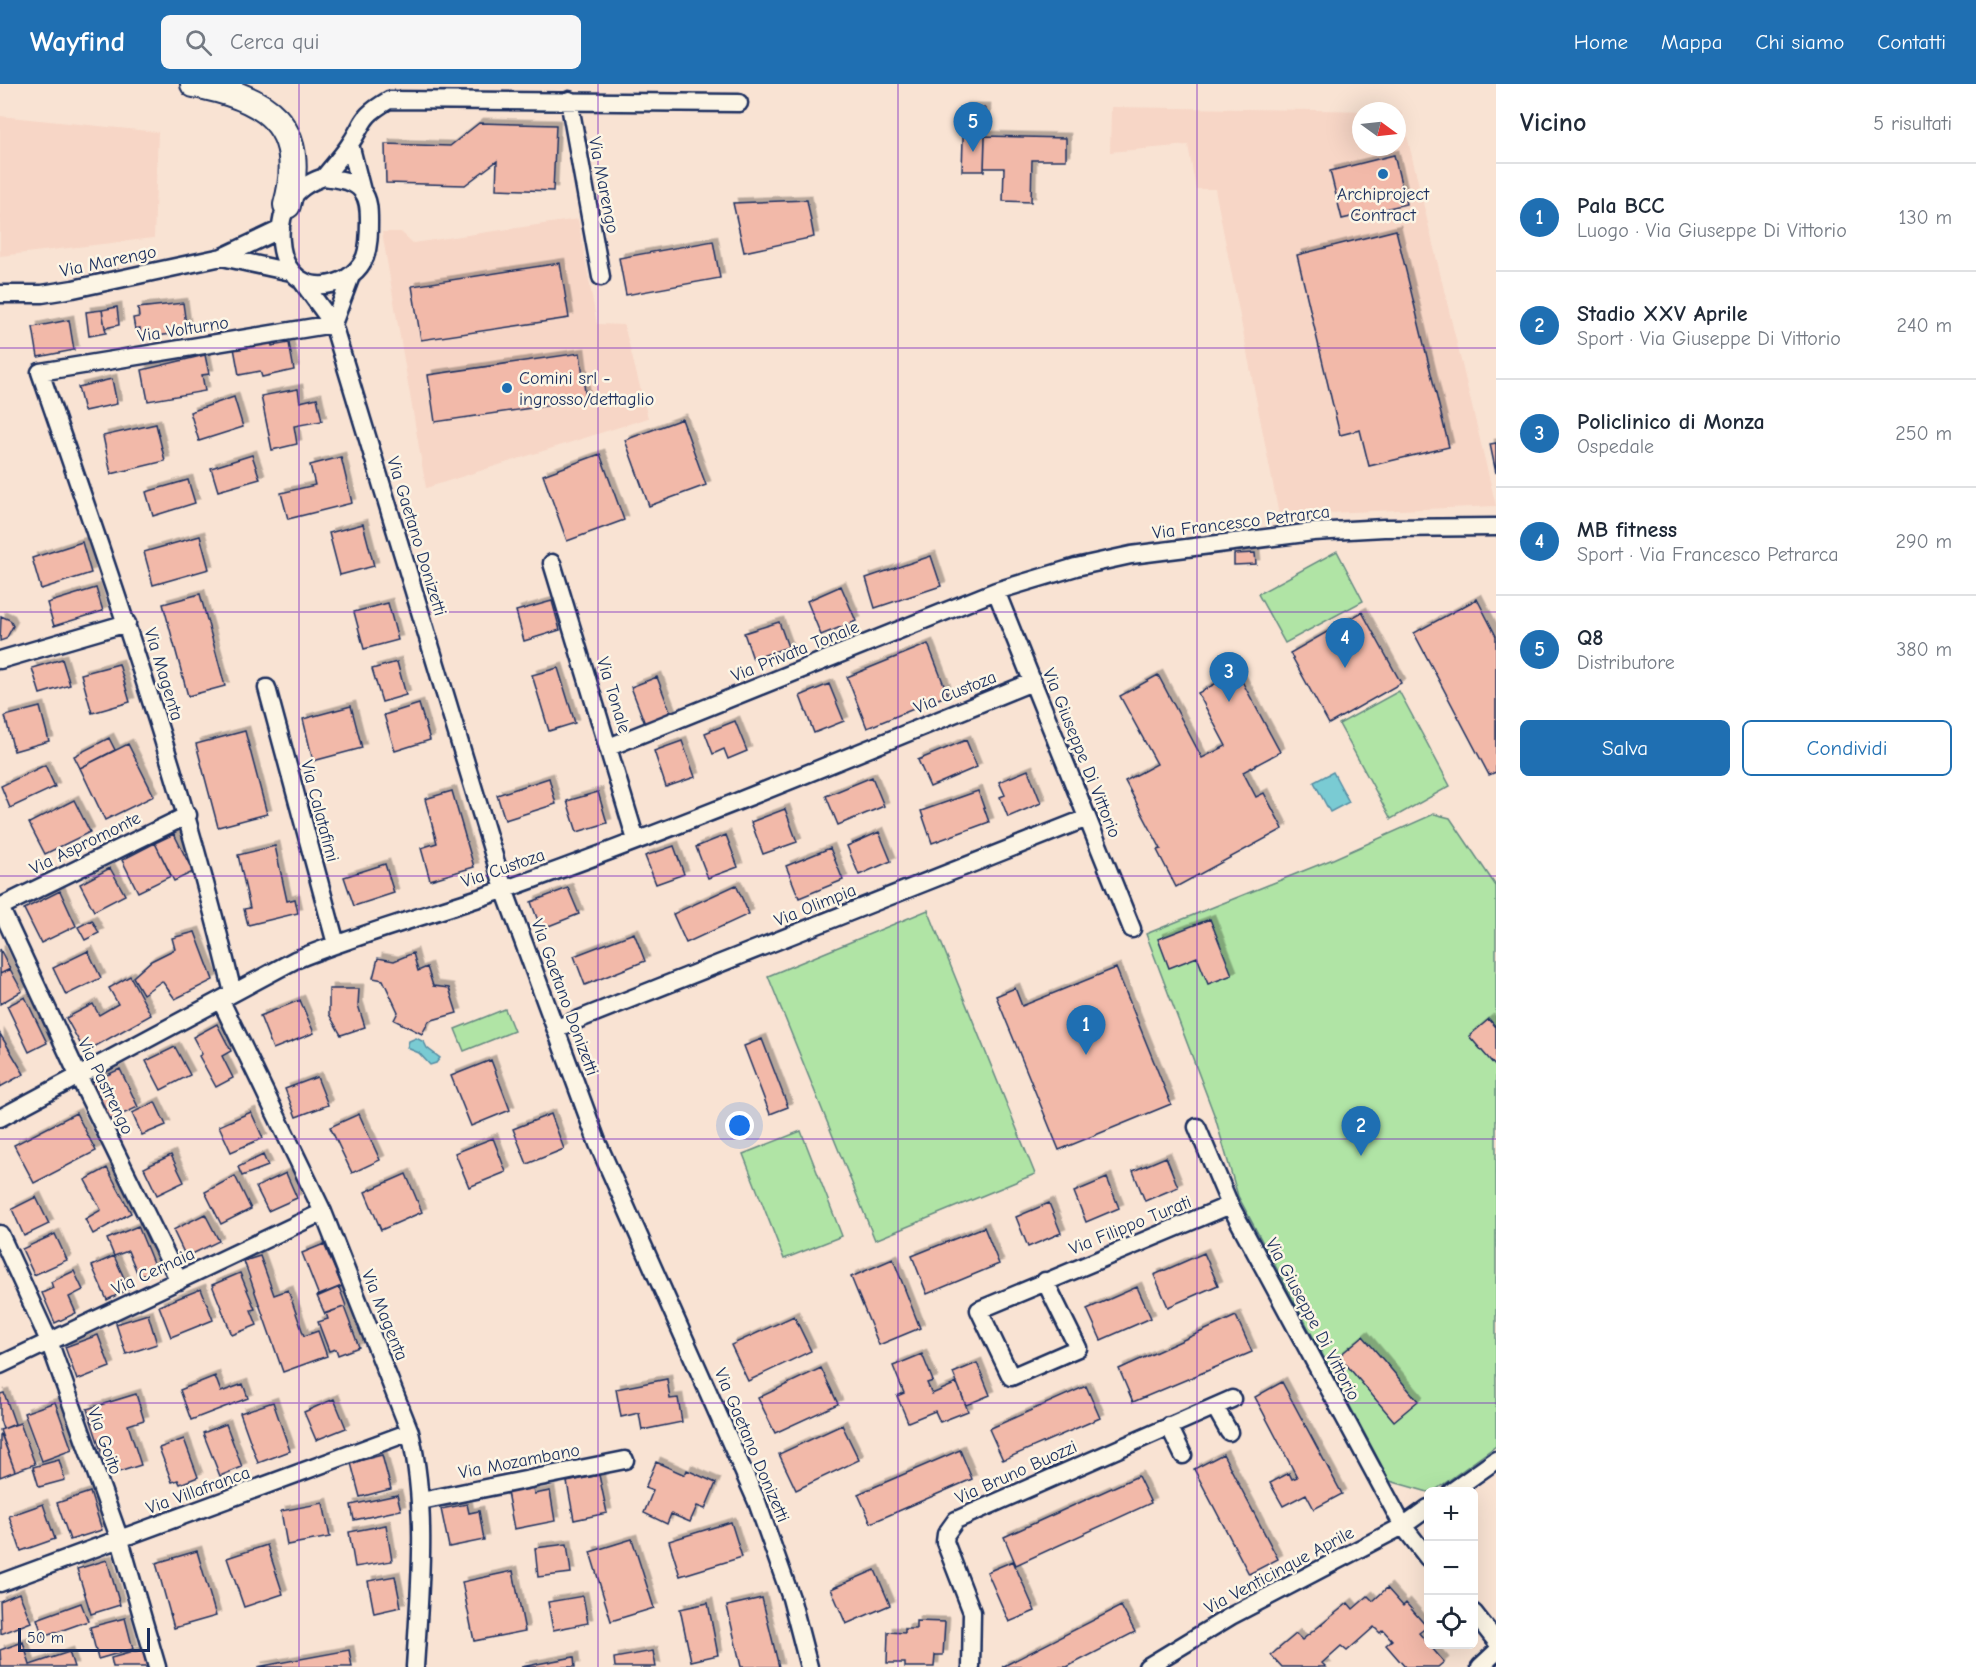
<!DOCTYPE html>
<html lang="it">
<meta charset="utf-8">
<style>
:root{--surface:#fff;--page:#f6f6f7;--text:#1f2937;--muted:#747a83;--line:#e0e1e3;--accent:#1f6fb2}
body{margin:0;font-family:"Comic Neue",sans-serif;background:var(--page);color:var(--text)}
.controls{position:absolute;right:18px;bottom:18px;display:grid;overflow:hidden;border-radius:9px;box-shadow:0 6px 24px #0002}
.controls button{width:54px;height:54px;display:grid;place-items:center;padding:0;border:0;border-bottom:2px solid var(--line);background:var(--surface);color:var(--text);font:30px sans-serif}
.compass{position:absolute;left:1352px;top:18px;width:54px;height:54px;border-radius:50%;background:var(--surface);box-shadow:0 6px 24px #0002;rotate:105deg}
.scale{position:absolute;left:18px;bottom:15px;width:132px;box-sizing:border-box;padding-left:6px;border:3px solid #1b2f5e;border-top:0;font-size:16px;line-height:21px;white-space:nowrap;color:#1b2f5e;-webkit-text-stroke:4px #fcf5e5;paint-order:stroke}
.you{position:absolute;left:740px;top:1042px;width:21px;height:21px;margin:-15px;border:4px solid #fff;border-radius:50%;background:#1a73e8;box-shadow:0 0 0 9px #1a73e833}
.badge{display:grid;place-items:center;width:39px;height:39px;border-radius:50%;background:var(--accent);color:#fff;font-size:20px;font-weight:700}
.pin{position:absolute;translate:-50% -50px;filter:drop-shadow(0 2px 3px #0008)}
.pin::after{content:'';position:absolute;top:32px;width:21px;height:18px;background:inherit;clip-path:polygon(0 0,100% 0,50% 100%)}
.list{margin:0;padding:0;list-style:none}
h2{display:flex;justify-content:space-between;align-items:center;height:78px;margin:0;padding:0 24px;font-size:26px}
h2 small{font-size:20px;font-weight:400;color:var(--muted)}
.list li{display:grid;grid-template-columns:39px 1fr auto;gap:18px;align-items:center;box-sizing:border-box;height:108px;padding:0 24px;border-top:2px solid var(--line)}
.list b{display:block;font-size:22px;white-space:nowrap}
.list p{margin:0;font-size:20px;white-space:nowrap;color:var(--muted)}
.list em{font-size:20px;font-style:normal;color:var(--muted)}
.actions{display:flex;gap:12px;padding:18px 24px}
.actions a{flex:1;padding:14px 0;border:2px solid var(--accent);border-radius:9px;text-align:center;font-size:21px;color:var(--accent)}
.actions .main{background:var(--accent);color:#fff}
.icon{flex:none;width:33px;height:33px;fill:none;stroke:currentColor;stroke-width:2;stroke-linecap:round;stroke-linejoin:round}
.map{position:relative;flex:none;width:1496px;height:1583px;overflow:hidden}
header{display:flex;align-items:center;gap:36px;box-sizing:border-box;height:84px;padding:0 30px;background:var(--accent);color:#fff}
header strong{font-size:28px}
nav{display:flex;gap:33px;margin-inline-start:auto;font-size:21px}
.search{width:420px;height:54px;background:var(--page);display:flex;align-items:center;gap:15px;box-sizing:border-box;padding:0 21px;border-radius:9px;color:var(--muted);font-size:22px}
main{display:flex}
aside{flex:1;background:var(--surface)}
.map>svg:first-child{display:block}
.built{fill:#f7d6c6}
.green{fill:#b0e4a5;stroke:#668a82;stroke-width:1.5}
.water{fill:#7acbd3;stroke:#548da4;stroke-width:1.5}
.building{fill:#f2b9a9;stroke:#1b2f5e;stroke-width:1.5;filter:url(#shadow)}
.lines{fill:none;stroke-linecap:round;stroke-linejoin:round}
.minor-casing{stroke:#1b2f5e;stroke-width:21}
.highway-casing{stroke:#1b2f5e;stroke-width:30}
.minor{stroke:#fcf5e5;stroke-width:16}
.highway{stroke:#fcf5e5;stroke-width:26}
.grid{fill:none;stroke:#7b2cbf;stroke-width:1.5;stroke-opacity:0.55}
.poi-dot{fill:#1f6fb2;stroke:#fcf5e5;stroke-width:2}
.labels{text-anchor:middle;stroke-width:5;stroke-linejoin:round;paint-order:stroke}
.street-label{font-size:18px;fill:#1b2f5e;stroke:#fcf5e5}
.poi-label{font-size:18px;fill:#1b2f5e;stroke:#fcf5e5}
</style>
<header>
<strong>Wayfind</strong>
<div class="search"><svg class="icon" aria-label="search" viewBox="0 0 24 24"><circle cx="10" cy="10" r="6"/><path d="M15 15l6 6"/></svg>Cerca qui</div>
<nav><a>Home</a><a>Mappa</a><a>Chi siamo</a><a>Contatti</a></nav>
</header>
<main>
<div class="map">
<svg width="1496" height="1583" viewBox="0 0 1496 1583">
<defs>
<filter id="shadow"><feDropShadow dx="4.5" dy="-4.5" stdDeviation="0" flood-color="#0004"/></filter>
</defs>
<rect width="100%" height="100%" fill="#f9e3d3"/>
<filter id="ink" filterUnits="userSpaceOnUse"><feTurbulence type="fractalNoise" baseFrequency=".0167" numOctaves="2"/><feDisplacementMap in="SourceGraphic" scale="12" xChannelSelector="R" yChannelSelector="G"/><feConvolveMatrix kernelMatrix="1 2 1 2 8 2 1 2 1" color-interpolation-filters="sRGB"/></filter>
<g filter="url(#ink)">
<path class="built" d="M1111 23 1379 27H1361V63H1397V27H1401L1496 422 1279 431 1215 105H1196L1188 61 1110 68Z
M0 32 158 48 154 154 0 172Z
M578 135 597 240 624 241 648 334 426 404 382 148H401L413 159Z"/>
<path class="green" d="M1337 467 1363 517 1285 559 1258 510Z
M1399 607 1450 702 1391 735 1339 640Z
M1434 730 1450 734 1496 802V1362L1434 1407 1428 1408 1390 1397 1238 1112 1215 1033 1146 850 1333 775Z
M928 826 1035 1090 875 1156 768 892Z
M505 925 514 947 464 967 455 945Z
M801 1047 842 1152 784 1175 743 1070Z"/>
<path class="water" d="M1333 688 1349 718 1330 728 1314 698Z
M416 954 424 958 427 964 440 974 436 979 430 981 419 969 407 964 409 957Z"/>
<path class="building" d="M964 24H986L984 87H962Z
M479 39 556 41 553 107 496 105 497 77 465 101 386 99 385 60 450 62Z
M985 52 1066 54V76H1032L1031 118 1003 117 1004 84H984Z
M1394 71 1406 120 1342 135 1330 87Z
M807 116 814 153 744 168 733 119Z
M1396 146 1449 363 1369 382 1360 346 1340 351 1297 171Z
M713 157 720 194 626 211 619 174Z
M560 179 569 234 421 256 412 202Z
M183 219 187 248 141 254 140 244 135 245 133 234 139 233 138 224Z
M117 223 119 241 105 244 102 226Z
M102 226 106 249 89 252 86 228Z
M69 236 74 266 38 273 33 243Z
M271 257 272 262 289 259 294 286 262 293 260 287 239 291 234 264Z
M580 269 586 316 435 338 428 291Z
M205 271 209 290 202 291 205 307 148 317 142 286Z
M112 295 117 320 84 327 78 303Z
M298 305 300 318 317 314 322 337 294 342 297 360 272 366 261 312Z
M234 313 243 343 199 357 190 328Z
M682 335 706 401 649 422 625 356Z
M156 340 165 377 111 390 103 352Z
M1496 359V389L1490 360Z
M600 370 624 436 567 457 543 391Z
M252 371 260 395 218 407 211 384Z
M341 373 352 419 288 435 281 409 315 401 310 381Z
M188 396 195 419 153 432 146 408Z
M363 440 374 482 340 491 329 449Z
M200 452 209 485 153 501 144 468Z
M82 458 91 489 41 505 32 474Z
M1255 469 1256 480 1234 481V470Z
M931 472 941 502 875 524 866 494Z
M841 502 856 537 821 551 807 517Z
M96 504 103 527 54 542 47 519Z
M200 510 225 602 188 612 163 520Z
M1477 515 1496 552V688L1489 691 1414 549Z
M552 517 560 546 524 557 516 527Z
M388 519 398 556 364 565 354 528Z
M1362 528 1401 599 1329 640 1290 569Z
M1 532 10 536 13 542 6 555 0 557Z
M779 538 788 563 753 575 744 549Z
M928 560 948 611 867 644 847 593Z
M62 575 70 601 40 610 32 584Z
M397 578 406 611 382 618 372 585Z
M119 580 130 618 92 629 81 590Z
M558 584 575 639 549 647 532 591Z
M1237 588 1280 668 1243 688 1256 713 1264 709 1283 745 1176 803 1157 766 1161 765 1125 697 1157 680 1120 612 1158 591 1202 674 1226 662 1198 609Z
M657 593 671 630 645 640 631 603Z
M829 600 844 637 814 649 800 612Z
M419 620 430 656 395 667 384 631Z
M351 622 362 664 313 677 303 635Z
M40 623 49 657 14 667 5 632Z
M735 637 747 667 728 675 724 665 713 670 705 649Z
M245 647 267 730 218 743 196 660Z
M109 654 115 666 80 684 74 672Z
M966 656 977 683 930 703 918 676Z
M682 657 695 693 666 703 654 667Z
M128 660 154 712 105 736 80 684Z
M45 681 55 703 10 724 1 702Z
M1028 686 1041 719 1008 733 1000 713 1005 711 999 698Z
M872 693 884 722 838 741 826 712Z
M549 694 556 720 505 736 497 711Z
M452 707 474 783 430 796 421 764 437 759 425 715Z
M978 707 989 738 932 759 921 727Z
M598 708 607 739 577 748 567 717Z
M74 716 90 748 45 770 29 739Z
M785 725 797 758 763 770 751 738Z
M879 748 891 777 859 791 847 762Z
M174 750 193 788 174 797 155 759Z
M726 751 738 783 708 794 696 763Z
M155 759 171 792 138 808 122 776Z
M275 762 287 817 295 815 298 829 248 841 244 825 250 824 238 771Z
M674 762 684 790 656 800 645 772Z
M830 764 843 796 799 814 786 782Z
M385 780 394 809 354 822 344 793Z
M110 784 125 811 94 827 80 800Z
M736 801 749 830 686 859 673 830Z
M568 804 579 830 541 845 531 818Z
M60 807 76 842 41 859 24 825Z
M1210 835 1232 891 1208 900 1197 873 1169 884 1158 855Z
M92 836 99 849 85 856 78 843Z
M195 848 213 896 175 915 162 897 143 910 133 893 151 877 175 865 172 854Z
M634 849 645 877 585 901 574 872Z
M0 865 10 885 0 890Z
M88 867 101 894 66 911 53 884Z
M413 869 418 887 427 883 433 902 449 904 457 929 429 937 422 950 394 936 398 928 383 896 373 894 378 874 394 877Z
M1116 884 1171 1020 1059 1066 996 912 1015 904 1022 922Z
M10 885 22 907 0 920V890Z
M130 892 151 931 85 968 66 934 93 920 99 931 118 920 109 904Z
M329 905H359L358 921 365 943 341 951 329 930Z
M25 913 47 959 29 968 7 922Z
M300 916 314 949 273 965 260 932Z
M1489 935 1496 943V983L1469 952Z
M217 940 231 967 222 972 233 994 216 1003 199 972 202 970 193 953Z
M0 950 24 990 0 1003Z
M762 955 788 1023 770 1030 744 962Z
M175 963 190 991 161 1006 146 977Z
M491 976 510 1026 471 1042 451 992Z
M120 985 138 1023 110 1036 92 998Z
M317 993 328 1021 296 1033 285 1005Z
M155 1018 166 1041 142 1051 132 1029Z
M251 1028 263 1054 231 1068 219 1042Z
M76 1029 96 1067 34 1099 14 1061Z
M359 1030 380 1076 352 1089 330 1043Z
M551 1030 564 1065 527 1080 513 1045Z
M493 1054 506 1088 469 1103 455 1069Z
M171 1071 184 1098 157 1111 144 1084Z
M263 1071 268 1082 242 1092 238 1083Z
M1166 1073 1178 1103 1145 1117 1133 1087Z
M107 1084 131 1129 93 1150 85 1135 101 1126 85 1096Z
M286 1089 297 1114 268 1127 256 1103Z
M406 1090 422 1128 381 1146 365 1108Z
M235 1092 251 1125 221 1140 205 1108Z
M1107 1094 1119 1124 1086 1138 1074 1108Z
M36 1113 49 1140 24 1152 12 1125Z
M1049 1119 1061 1149 1028 1163 1016 1133Z
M205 1130 219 1157 186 1173 173 1146Z
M138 1142 156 1186 139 1193 128 1167 114 1172 107 1155Z
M984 1143 999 1180 927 1210 912 1172Z
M55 1150 67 1176 34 1191 22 1165Z
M324 1160 342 1202 319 1212 302 1169Z
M1204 1169 1218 1201 1168 1223 1154 1191Z
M114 1172 129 1205 107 1216 92 1182Z
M260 1172 274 1211 288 1206 304 1252 318 1247 327 1272 283 1288 244 1177Z
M893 1175 920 1244 879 1261 851 1193Z
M74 1187 83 1206 69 1213 76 1229 55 1239 42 1209 53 1204 51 1198Z
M240 1189 255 1225 251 1226 257 1241 232 1251 212 1201Z
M339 1203 346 1222 325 1230 317 1212Z
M1137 1203 1151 1234 1101 1256 1087 1225Z
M201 1205 213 1236 171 1253 159 1222Z
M344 1223 359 1263 338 1271 336 1265 329 1267 318 1238 328 1235 326 1229Z
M148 1230 157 1260 126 1270 116 1240Z
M794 1232 811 1267 748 1297 731 1261Z
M1236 1232 1252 1268 1133 1318 1119 1285Z
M98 1251 110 1283 77 1296 65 1263Z
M1363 1252 1418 1317 1394 1337 1339 1272Z
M922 1270 933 1297 927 1299 932 1310 957 1299 968 1327 940 1338 935 1327 908 1338 897 1312 904 1309 893 1282Z
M977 1279 990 1311 966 1321 953 1289Z
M821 1284 838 1320 775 1349 758 1314Z
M215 1292 221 1308 243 1300 248 1314 191 1336 180 1306Z
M667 1295 670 1315 678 1314 682 1338 642 1346 639 1329 621 1333 616 1305Z
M1282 1298 1342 1410 1314 1425 1306 1410 1283 1422 1270 1399 1289 1389 1292 1395 1297 1393 1255 1313Z
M1086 1302 1100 1334 1003 1376 989 1345Z
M4 1309 15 1340 3 1345 0 1336V1310Z
M136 1310 144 1336 128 1341 141 1381 109 1391 87 1325Z
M334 1315 346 1344 316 1356 304 1328Z
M55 1318 72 1366 42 1377 24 1329Z
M273 1318 290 1367 258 1379 240 1329Z
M20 1339 35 1380 15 1387 0 1346Z
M226 1340 242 1383 220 1392 203 1349Z
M842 1341 859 1376 796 1406 779 1370Z
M1 1350 15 1387 0 1393V1351Z
M184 1355 198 1393 180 1400 178 1396 172 1398 159 1364Z
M960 1366 972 1395 871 1439 858 1410Z
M1223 1370 1278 1475 1249 1490 1194 1385Z
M382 1371 391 1405 360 1413 351 1379Z
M59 1376 65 1396 39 1403 33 1383Z
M656 1378 685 1391 687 1386 716 1399 705 1425 697 1422 690 1438 671 1430 667 1440 644 1429 653 1407 645 1404Z
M599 1391 607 1429 574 1436 567 1398Z
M1138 1392 1151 1419 1016 1481 1004 1453Z
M533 1403 534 1410 550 1407 555 1437 514 1445 507 1408Z
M90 1408 102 1446 70 1456 57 1419Z
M397 1411 401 1426 354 1436 351 1421Z
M323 1419 330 1453 287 1461 281 1427Z
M43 1420 55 1455 21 1467 9 1432Z
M467 1420 469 1429 479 1427 484 1456 449 1463 441 1425Z
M731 1438 742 1473 680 1492 669 1457Z
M386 1441 392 1477 355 1483 349 1448Z
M632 1455 654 1524 611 1537 590 1468Z
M567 1460 571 1489 538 1493 535 1464Z
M267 1461 283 1510 244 1523 227 1474Z
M197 1467 216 1532 174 1544 156 1479Z
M107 1476 120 1521 91 1530 77 1485Z
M1013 1477 1035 1527 1009 1538 987 1488Z
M875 1486 890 1521 846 1540 831 1505Z
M513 1487 525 1547 474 1557 462 1498Z
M395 1492 401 1523 374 1529 368 1497Z
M1387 1504 1403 1522 1406 1519 1427 1543 1419 1549 1444 1578 1438 1583H1405L1386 1561 1392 1556 1383 1546 1380 1549 1374 1543 1347 1567 1341 1562 1322 1579 1326 1583H1282L1271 1571 1296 1550 1302 1556 1348 1519 1353 1525 1368 1512 1373 1517Z
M19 1509 31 1538 1 1550 0 1517Z
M583 1512 588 1539 553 1546 548 1518Z
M762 1514 779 1583H741L727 1522Z
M81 1519 88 1537 43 1553 37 1535Z
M708 1519 718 1571 691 1577 680 1525Z
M1121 1522 1135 1548 1067 1583H1002Z
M125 1534 133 1565 98 1575 90 1543Z
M916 1537 945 1538 943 1571H935L934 1583H905V1579H887L888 1548 905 1549V1545H916Z
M23 1558 30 1581 69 1568 74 1583H1L0 1566Z
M144 1565 149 1583H113L111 1574Z
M349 1566 352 1583H257Z
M653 1567 656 1583H615L614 1574Z
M574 1573 575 1583H521Z"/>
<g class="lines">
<g class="minor-casing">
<path id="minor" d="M569 16 601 193
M350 60 362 107
M324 93C332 83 341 73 348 63 366 38 358 34 389 16L739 19
M324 93C337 95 354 96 362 107 369 115 369 127 369 137 369 150 369 162 365 173 354 200 313 212 293 189 278 173 277 138 288 120 297 105 309 98 324 93Z
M222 173 291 188
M301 196 333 240 504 805 598 1060 757 1418 791 1514 809 1583
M0 210H42L73 205 222 173 281 145
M333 240 351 192
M552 479 636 756
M996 507 1132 845
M0 576 127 539
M267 604 336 860
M609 663 996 507 1076 483 1131 471 1313 448 1384 444 1496 443
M0 823 78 991 179 1197
M0 823 188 731
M233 909C183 698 111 493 40 288L333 240
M221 917 323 1128 410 1348C428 1424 420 1505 415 1583
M557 944 1087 734
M0 1034 295 876C364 848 436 829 506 805 683 742 858 669 1032 598
M1197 1043 1230 1121 1403 1442 1428 1474
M0 1150 49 1257 120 1456 157 1583
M1045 1197 1078 1264 1011 1293 979 1226 1230 1121
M0 1281 323 1128
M1215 1323 1229 1348
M1169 1342 1183 1371
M1451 1408 1496 1376
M421 1417 625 1376
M0 1499 410 1348
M1474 1529 1496 1557
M971 1583 972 1528 945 1458 946 1450 956 1436 1232 1315
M1147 1583 1231 1532 1403 1442 1428 1424
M1480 1583 1496 1568"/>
</g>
<g class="highway-casing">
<path id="highway" d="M194 0C266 13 309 41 287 121"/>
</g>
<use href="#minor" class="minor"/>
<use href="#highway" class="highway"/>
</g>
</g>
<path class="grid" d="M299 0V1583M598 0V1583M898 0V1583M1197 0V1583M0 264H1496M0 528H1496M0 792H1496M0 1055H1496M0 1319H1496"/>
<g class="poi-dot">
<circle cx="1383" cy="90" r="6"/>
<circle cx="507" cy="304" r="6"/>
</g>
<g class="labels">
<g class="street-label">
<text transform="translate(604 101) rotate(79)" y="6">Via Marengo</text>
<text transform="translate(108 177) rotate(-12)" y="6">Via Marengo</text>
<text transform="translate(183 245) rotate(-9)" y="6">Via Volturno</text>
<text transform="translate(1241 438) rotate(-7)" y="6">Via Francesco Petrarca</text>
<text transform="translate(417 452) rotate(73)" y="6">Via Gaetano Donizetti</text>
<text transform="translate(795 567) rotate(-22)" y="6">Via Privata Tonale</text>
<text transform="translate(164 590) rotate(73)" y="6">Via Magenta</text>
<text transform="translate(955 608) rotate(-22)" y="6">Via Custoza</text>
<text transform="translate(614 611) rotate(73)" y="6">Via Tonale</text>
<text transform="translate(1082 669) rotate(68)" y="6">Via Giuseppe Di Vittorio</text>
<text transform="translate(320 727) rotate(75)" y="6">Via Calatafimi</text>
<text transform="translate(85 759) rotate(-26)" y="6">Via Aspromonte</text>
<text transform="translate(503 784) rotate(-19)" y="6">Via Custoza</text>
<text transform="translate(815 821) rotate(-22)" y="6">Via Olimpia</text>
<text transform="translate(565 913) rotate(70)" y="6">Via Gaetano Donizetti</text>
<text transform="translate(106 1002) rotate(64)" y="6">Via Pastrengo</text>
<text transform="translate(1130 1141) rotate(-22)" y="6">Via Filippo Turati</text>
<text transform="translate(153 1187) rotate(-25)" y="6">Via Cernaia</text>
<text transform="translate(385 1231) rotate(68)" y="6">Via Magenta</text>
<text transform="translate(1313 1235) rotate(62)" y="6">Via Giuseppe Di Vittorio</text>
<text transform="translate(105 1357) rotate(70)" y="6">Via Goito</text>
<text transform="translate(752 1361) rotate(67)" y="6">Via Gaetano Donizetti</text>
<text transform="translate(519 1377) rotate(-11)" y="6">Via Mozambano</text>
<text transform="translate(1016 1388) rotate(-24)" y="6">Via Bruno Buozzi</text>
<text transform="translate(198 1406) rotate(-20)" y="6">Via Villafranca</text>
<text transform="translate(1279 1486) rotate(-28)" y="6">Via Venticinque Aprile</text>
</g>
<g class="poi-label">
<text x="1383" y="116">Archiproject<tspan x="1383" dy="21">Contract</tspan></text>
<text x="519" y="300" text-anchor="start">Comini srl -<tspan x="519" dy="21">ingrosso/dettaglio</tspan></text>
</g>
</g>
</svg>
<div class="controls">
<button>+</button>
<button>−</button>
<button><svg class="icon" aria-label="locate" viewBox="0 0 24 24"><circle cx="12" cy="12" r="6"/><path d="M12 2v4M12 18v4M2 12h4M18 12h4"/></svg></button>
</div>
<svg class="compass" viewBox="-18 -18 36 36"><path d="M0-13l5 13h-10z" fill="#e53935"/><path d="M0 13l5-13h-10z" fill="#747a83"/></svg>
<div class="scale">50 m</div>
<div class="you"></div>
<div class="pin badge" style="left:1086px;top:971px">1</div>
<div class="pin badge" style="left:1361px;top:1072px">2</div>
<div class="pin badge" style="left:1229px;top:618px">3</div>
<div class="pin badge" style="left:1345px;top:584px">4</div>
<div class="pin badge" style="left:973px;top:68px">5</div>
</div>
<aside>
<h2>Vicino<small>5 risultati</small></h2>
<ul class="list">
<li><span class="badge">1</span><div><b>Pala BCC</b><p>Luogo · Via Giuseppe Di Vittorio</p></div><em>130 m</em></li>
<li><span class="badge">2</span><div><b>Stadio XXV Aprile</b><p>Sport · Via Giuseppe Di Vittorio</p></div><em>240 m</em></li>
<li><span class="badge">3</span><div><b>Policlinico di Monza</b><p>Ospedale</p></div><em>250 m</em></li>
<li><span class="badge">4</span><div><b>MB fitness</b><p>Sport · Via Francesco Petrarca</p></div><em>290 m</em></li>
<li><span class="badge">5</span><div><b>Q8</b><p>Distributore</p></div><em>380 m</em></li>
</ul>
<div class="actions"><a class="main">Salva</a><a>Condividi</a></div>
</aside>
</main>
